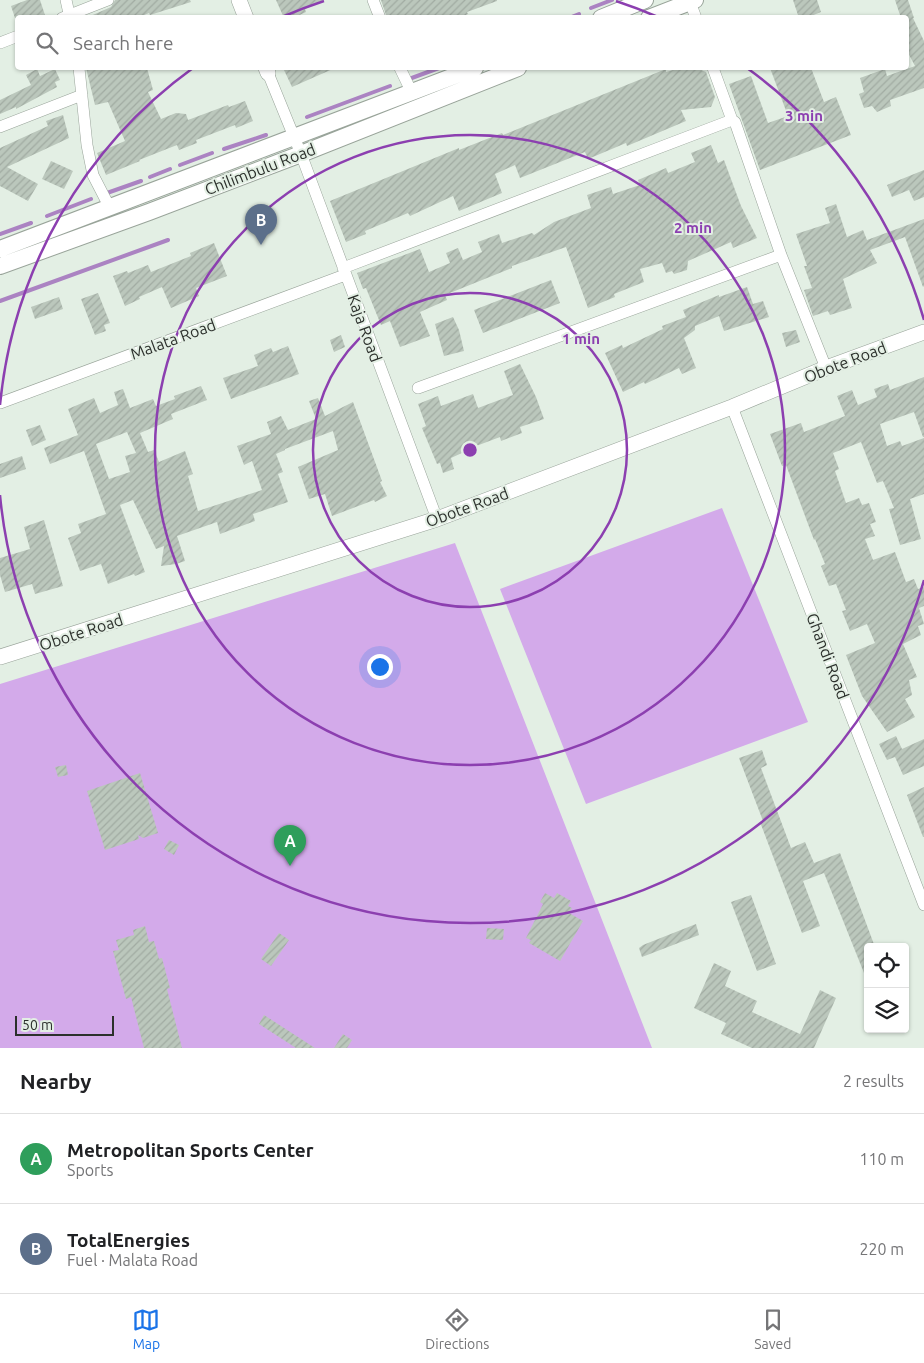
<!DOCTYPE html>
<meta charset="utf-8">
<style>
:root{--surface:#fff;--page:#f2f2f2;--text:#202124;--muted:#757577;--line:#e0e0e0;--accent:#1a73e8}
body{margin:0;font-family:Ubuntu,sans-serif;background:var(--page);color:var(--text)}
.controls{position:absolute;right:15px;bottom:15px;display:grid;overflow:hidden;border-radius:5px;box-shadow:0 1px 4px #0004}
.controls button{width:45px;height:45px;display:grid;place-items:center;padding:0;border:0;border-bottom:1px solid var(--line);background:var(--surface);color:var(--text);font:25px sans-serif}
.scale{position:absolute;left:15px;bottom:12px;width:99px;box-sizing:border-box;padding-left:5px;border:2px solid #2c302c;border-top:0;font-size:14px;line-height:18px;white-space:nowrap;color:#2c302c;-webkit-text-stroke:4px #e3efe4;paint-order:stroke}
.you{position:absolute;left:379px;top:666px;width:18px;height:18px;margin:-12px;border:4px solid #fff;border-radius:50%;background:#1a73e8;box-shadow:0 0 0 8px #1a73e833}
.badge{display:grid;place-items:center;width:32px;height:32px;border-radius:50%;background:var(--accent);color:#fff;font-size:16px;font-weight:700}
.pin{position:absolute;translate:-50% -41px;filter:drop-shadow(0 1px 2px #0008)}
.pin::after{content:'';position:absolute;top:26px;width:18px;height:15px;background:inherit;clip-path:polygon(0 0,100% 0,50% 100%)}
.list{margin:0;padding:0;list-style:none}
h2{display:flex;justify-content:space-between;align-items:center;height:65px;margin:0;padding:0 20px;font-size:21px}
h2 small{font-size:16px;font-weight:400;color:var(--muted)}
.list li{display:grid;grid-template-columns:32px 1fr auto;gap:15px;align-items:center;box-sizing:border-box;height:90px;padding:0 20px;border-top:1px solid var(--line)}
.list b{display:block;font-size:19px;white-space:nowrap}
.list p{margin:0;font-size:16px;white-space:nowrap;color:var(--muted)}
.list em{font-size:16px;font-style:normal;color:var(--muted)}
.icon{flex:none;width:28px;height:28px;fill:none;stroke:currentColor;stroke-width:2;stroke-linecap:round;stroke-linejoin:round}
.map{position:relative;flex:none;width:924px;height:1048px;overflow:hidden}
.search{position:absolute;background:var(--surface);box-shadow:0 1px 4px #0004;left:15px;right:15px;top:15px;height:55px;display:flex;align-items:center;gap:12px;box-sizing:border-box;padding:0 18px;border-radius:5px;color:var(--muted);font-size:19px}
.sheet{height:245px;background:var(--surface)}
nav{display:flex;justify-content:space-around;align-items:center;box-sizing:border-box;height:70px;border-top:1px solid var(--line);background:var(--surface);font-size:14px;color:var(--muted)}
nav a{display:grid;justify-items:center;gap:2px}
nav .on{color:var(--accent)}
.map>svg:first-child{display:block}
.park{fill:#d3aaea}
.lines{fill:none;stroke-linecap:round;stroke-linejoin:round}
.stream{stroke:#ab83c2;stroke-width:4}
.building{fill:url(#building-hatch);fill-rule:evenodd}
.minor-casing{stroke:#99a49a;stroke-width:12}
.tertiary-casing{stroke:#99a49a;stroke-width:16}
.secondary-casing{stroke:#99a49a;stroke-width:18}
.minor{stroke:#fff;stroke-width:11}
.tertiary{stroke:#fff;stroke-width:15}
.secondary{stroke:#fff;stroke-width:16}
.ring{fill:none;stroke:#8c3fb0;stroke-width:2.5}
.labels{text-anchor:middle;stroke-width:4;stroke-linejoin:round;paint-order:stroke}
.street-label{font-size:16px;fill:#2c302c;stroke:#e3efe4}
.centre{fill:#8c3fb0;stroke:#e3efe4;stroke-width:2.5}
.ring-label{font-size:15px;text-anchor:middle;font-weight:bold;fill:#8c3fb0;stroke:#e3efe4;stroke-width:4;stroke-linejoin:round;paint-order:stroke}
</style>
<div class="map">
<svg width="924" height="1048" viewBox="0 0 924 1048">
<defs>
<pattern id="building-hatch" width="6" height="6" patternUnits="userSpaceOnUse" patternTransform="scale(1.25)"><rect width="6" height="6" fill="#bbc7bc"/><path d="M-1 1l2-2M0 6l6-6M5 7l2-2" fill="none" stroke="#a1aba2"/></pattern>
</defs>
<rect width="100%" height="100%" fill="#e3efe4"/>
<path class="park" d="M722 508 808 722 586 804 500 589Z
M455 543 652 1048H0V684Z"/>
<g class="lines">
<path class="stream" d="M591 8 612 0
M569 18 579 14
M409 79 439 68
M307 117 390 86
M224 149 266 135
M180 165 212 153
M150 177 170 169
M107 193 141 181
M47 216 91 199
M0 234 31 223
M0 301 168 240"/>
</g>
<path class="building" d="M27 0H40L46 18H15L11 6Z
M115 0H190L191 2 150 15 149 13 137 18H86L111 7Z
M276 0H323L305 9 306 12 293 18H284Z
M381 0H497V1L467 12 468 14 460 18H387Z
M793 0H817L821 12 806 18H799Z
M895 0H908L914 18H913L924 41V88L890 100 891 106 877 112 872 106 864 108 859 94 864 92 860 78 885 69 887 76 915 66 906 49V18H901Z
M86 68H147L153 90 148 92 161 119 176 113 186 114 188 120 228 105 229 107 245 101 253 121 236 128 235 125 196 140 197 143 179 150 177 145 139 160 140 161 106 175 97 153 125 141 108 102 95 105Z
M283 68H335L292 87Z
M680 68H696L706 72 715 97 711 107 681 110 686 121 627 146 626 143 588 159 585 152 520 178 515 165 495 174 502 193 459 211 453 196 410 216 408 213 365 231 366 234 346 242 330 201 459 148V150L502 133 503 135 666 69V72Z
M770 68H811L824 102 836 97 851 135 760 170 729 84 751 76 768 123 788 116Z
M37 69 40 76 55 69 60 80 55 82 57 87 16 109V107L0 114V100L31 85 26 75Z
M63 115 69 138 7 167 38 184 28 201 0 186V148L48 126 46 121Z
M711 145 718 163 724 160 741 206 757 238 733 248 731 242 688 261 687 270 674 274 672 271 666 273 662 263 640 269 644 282 614 294 615 297 588 308 566 247 512 266V268L445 295 447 300 420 312 430 336 400 347 390 321 381 325 366 288 363 289 357 273 420 249 429 272 450 263 446 253 458 248 463 260 482 252 478 242 499 234 502 243 532 233 534 235 554 222 591 208 587 195 611 187 613 194 640 185 638 180 666 168 668 173 695 162 691 153Z
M51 161 73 171 64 189 42 179Z
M924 170V197L914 201 909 190 892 197 887 185Z
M836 204 847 237 863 230 867 240 924 219V286L923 287 905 237 870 250 877 263 843 279 852 308 830 315 828 311 813 316 804 290 812 288 804 266H807L796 234 830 223 825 208Z
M214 243 227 276 196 288 199 296 171 308 162 287 139 297 140 299 125 306 113 276 127 271 128 273 148 265 151 272 191 256 190 253Z
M551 280 560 303 483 333 474 310Z
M747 287 753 304 763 301 769 317 724 331 719 316 695 326V330L684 338 696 368 682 374 679 368 645 384 644 382 623 392 605 353 622 345 623 348 663 329 662 326 686 317 683 310 719 295V297Z
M98 293 110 323 104 325 106 331 95 335 81 299Z
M59 297 63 309 35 319 31 307Z
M453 317 459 330 464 351 444 356 435 324Z
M796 330 800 342 786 347 782 333Z
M341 335 345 347 334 352 330 340Z
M288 346 299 374 231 399 223 378 258 366 254 355 271 348 273 352Z
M520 364 536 397 544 419 520 427 522 433 501 441 500 437 463 451 464 452 451 458 454 469 443 473 440 463 437 464 422 428 426 426 418 404 438 396 441 406 473 394 478 408 513 395 504 371Z
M924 377V437H923L914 412 880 424 887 446 900 441 902 446 924 438V494L910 499 921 539 900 545 889 509 894 508 883 481 877 483 861 442 833 453 839 469 835 471 846 503 859 498 862 505 869 503 876 522 870 524 875 536 865 539 873 560 895 552 906 582 914 579 918 589 924 587V606L919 608 924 624 918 626 921 635 903 644 917 677 909 680 912 695 905 699 915 717 887 732 862 696 846 655 875 643 867 624 850 631 842 611 846 610 836 584 829 586 821 566 825 564 815 539 814 540 786 465 782 466 770 434 801 423 804 432 845 416 837 396 852 390 858 405 877 397 874 389 888 384 890 390Z
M201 386 207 400 171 414 173 419 140 433 148 452 154 450 159 462 185 451 193 474 188 476 198 511 262 490 252 461 244 465 237 446 271 434 267 422 281 416 288 430 316 419 309 401 318 398 325 416 353 402 382 481 380 482 387 496 375 502 374 500 332 516 325 494 309 499 298 467 338 450 333 431 285 449V450L276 454 283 472 278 474 288 502 253 514 255 521 220 534 217 522 177 536 185 561 176 564 161 566 164 546 156 549 133 500 120 505 145 572 135 576 134 574 108 584 101 564 80 571 68 538 81 533 78 524 106 514 84 451 50 464 44 448 78 435 68 409 94 398 100 413 118 405 114 392 123 389 130 408 153 399 156 406 175 399 174 396ZM127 432 136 453 125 456 130 472 109 479 96 444Z
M40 425 46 440 32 446 26 430Z
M22 456 26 469 0 478V464Z
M44 520 63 586 35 594 32 584 5 592 0 575V558L30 549 24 527Z
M896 736 902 749 924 739V766L903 775 895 757 887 760 879 744Z
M762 750 767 765 761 768 791 848 805 842 814 863 840 853 875 947H868V983L824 873 803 881 820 926 802 933 760 822 763 821 739 758Z
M66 765 68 775 58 777 55 767Z
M140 773 158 833 143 838 138 835 139 839 105 850 87 791Z
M924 787V837H923L907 795Z
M169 840 179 845 174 855 164 849Z
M545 893 554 898 557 893 571 901 568 906 572 908 569 913 583 921 560 961 529 943 531 940 526 938 543 904 540 902Z
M751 895 776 964 757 971 731 902Z
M696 924 699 935 642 957 639 948 643 945Z
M145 926 149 942 154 941 159 959 162 958 170 988 167 989 182 1048H144L131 997 126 999 113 951 119 950 116 940 134 935 133 930Z
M487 928 504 929 503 940 486 939Z
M279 933 289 940 271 966 261 959Z
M714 963 731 971 725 986 757 1001 752 1012 800 1034 820 990 836 998 814 1048H752L721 1034 726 1023 694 1008Z
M264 1015 315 1048H296L259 1024Z
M343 1034 352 1040 347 1048H334Z"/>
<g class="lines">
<g class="minor-casing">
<path id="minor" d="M66 0 70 18
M373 0 380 18
M690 2 696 18
M62 18 108 0
M0 43 18 36
M79 68 87 145 93 175 110 208
M400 68 412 93
M713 68 732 120
M268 73 301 154 437 519
M0 127 82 95
M343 268 732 120 735 122 781 255 826 368
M418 388 781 255
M0 403 345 275
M732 407 924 905"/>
</g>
<g class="tertiary-casing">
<path id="tertiary" d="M239 0 246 18
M266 68 268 73
M0 657 437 519 732 407 826 368 924 332"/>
</g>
<g class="secondary-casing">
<path id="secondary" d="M601 18 645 0
M649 18 695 0
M0 249 475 68
M0 266 149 212 301 154 518 68"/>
</g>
<use href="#minor" class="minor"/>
<use href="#tertiary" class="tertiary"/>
<use href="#secondary" class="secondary"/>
</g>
<g class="ring">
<circle cx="470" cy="450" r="157"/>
<circle cx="470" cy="450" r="315"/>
<path d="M924 580A472 472 0 0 1 0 495M0 405A472 472 0 0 1 193 68M282 17A472 472 0 0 1 324 1M616 1A472 472 0 0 1 658 17M747 68A472 472 0 0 1 924 320"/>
</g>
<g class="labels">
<g class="street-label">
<text transform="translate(260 169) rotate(-21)" y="6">Chilimbulu Road</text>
<text transform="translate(365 328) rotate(70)" y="6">Kaja Road</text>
<text transform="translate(173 339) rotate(-20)" y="6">Malata Road</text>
<text transform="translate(845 362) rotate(-21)" y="6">Obote Road</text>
<text transform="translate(467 507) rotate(-20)" y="6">Obote Road</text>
<text transform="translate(81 632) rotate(-18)" y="6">Obote Road</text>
<text transform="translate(828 656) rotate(69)" y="6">Ghandi Road</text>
</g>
</g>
<circle cx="470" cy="450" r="8" class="centre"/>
<g class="ring-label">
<text x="804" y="121">3 min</text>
<text x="693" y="233">2 min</text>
<text x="581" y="344">1 min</text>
</g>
</svg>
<div class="controls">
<button><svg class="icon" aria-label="locate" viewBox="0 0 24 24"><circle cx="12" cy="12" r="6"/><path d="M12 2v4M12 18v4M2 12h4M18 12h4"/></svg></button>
<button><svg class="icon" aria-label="layers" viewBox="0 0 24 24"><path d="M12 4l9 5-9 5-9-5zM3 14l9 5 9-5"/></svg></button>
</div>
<div class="scale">50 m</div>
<div class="you"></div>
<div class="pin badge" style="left:290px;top:866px;background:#2e9e5b">A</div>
<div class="pin badge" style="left:261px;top:245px;background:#5c6f8a">B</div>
<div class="search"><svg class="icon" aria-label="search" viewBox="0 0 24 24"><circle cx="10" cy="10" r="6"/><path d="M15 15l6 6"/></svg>Search here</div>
</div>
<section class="sheet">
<h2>Nearby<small>2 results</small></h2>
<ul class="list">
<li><span class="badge" style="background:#2e9e5b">A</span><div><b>Metropolitan Sports Center</b><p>Sports</p></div><em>110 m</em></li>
<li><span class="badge" style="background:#5c6f8a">B</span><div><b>TotalEnergies</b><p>Fuel · Malata Road</p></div><em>220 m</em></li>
</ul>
</section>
<nav>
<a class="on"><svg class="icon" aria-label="map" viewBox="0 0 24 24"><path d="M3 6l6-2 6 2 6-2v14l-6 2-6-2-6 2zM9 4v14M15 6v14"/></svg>Map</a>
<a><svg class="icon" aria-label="directions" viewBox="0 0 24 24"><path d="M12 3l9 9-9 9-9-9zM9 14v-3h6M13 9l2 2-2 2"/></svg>Directions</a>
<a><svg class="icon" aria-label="saved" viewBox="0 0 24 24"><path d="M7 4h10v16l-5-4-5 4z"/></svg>Saved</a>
</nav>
